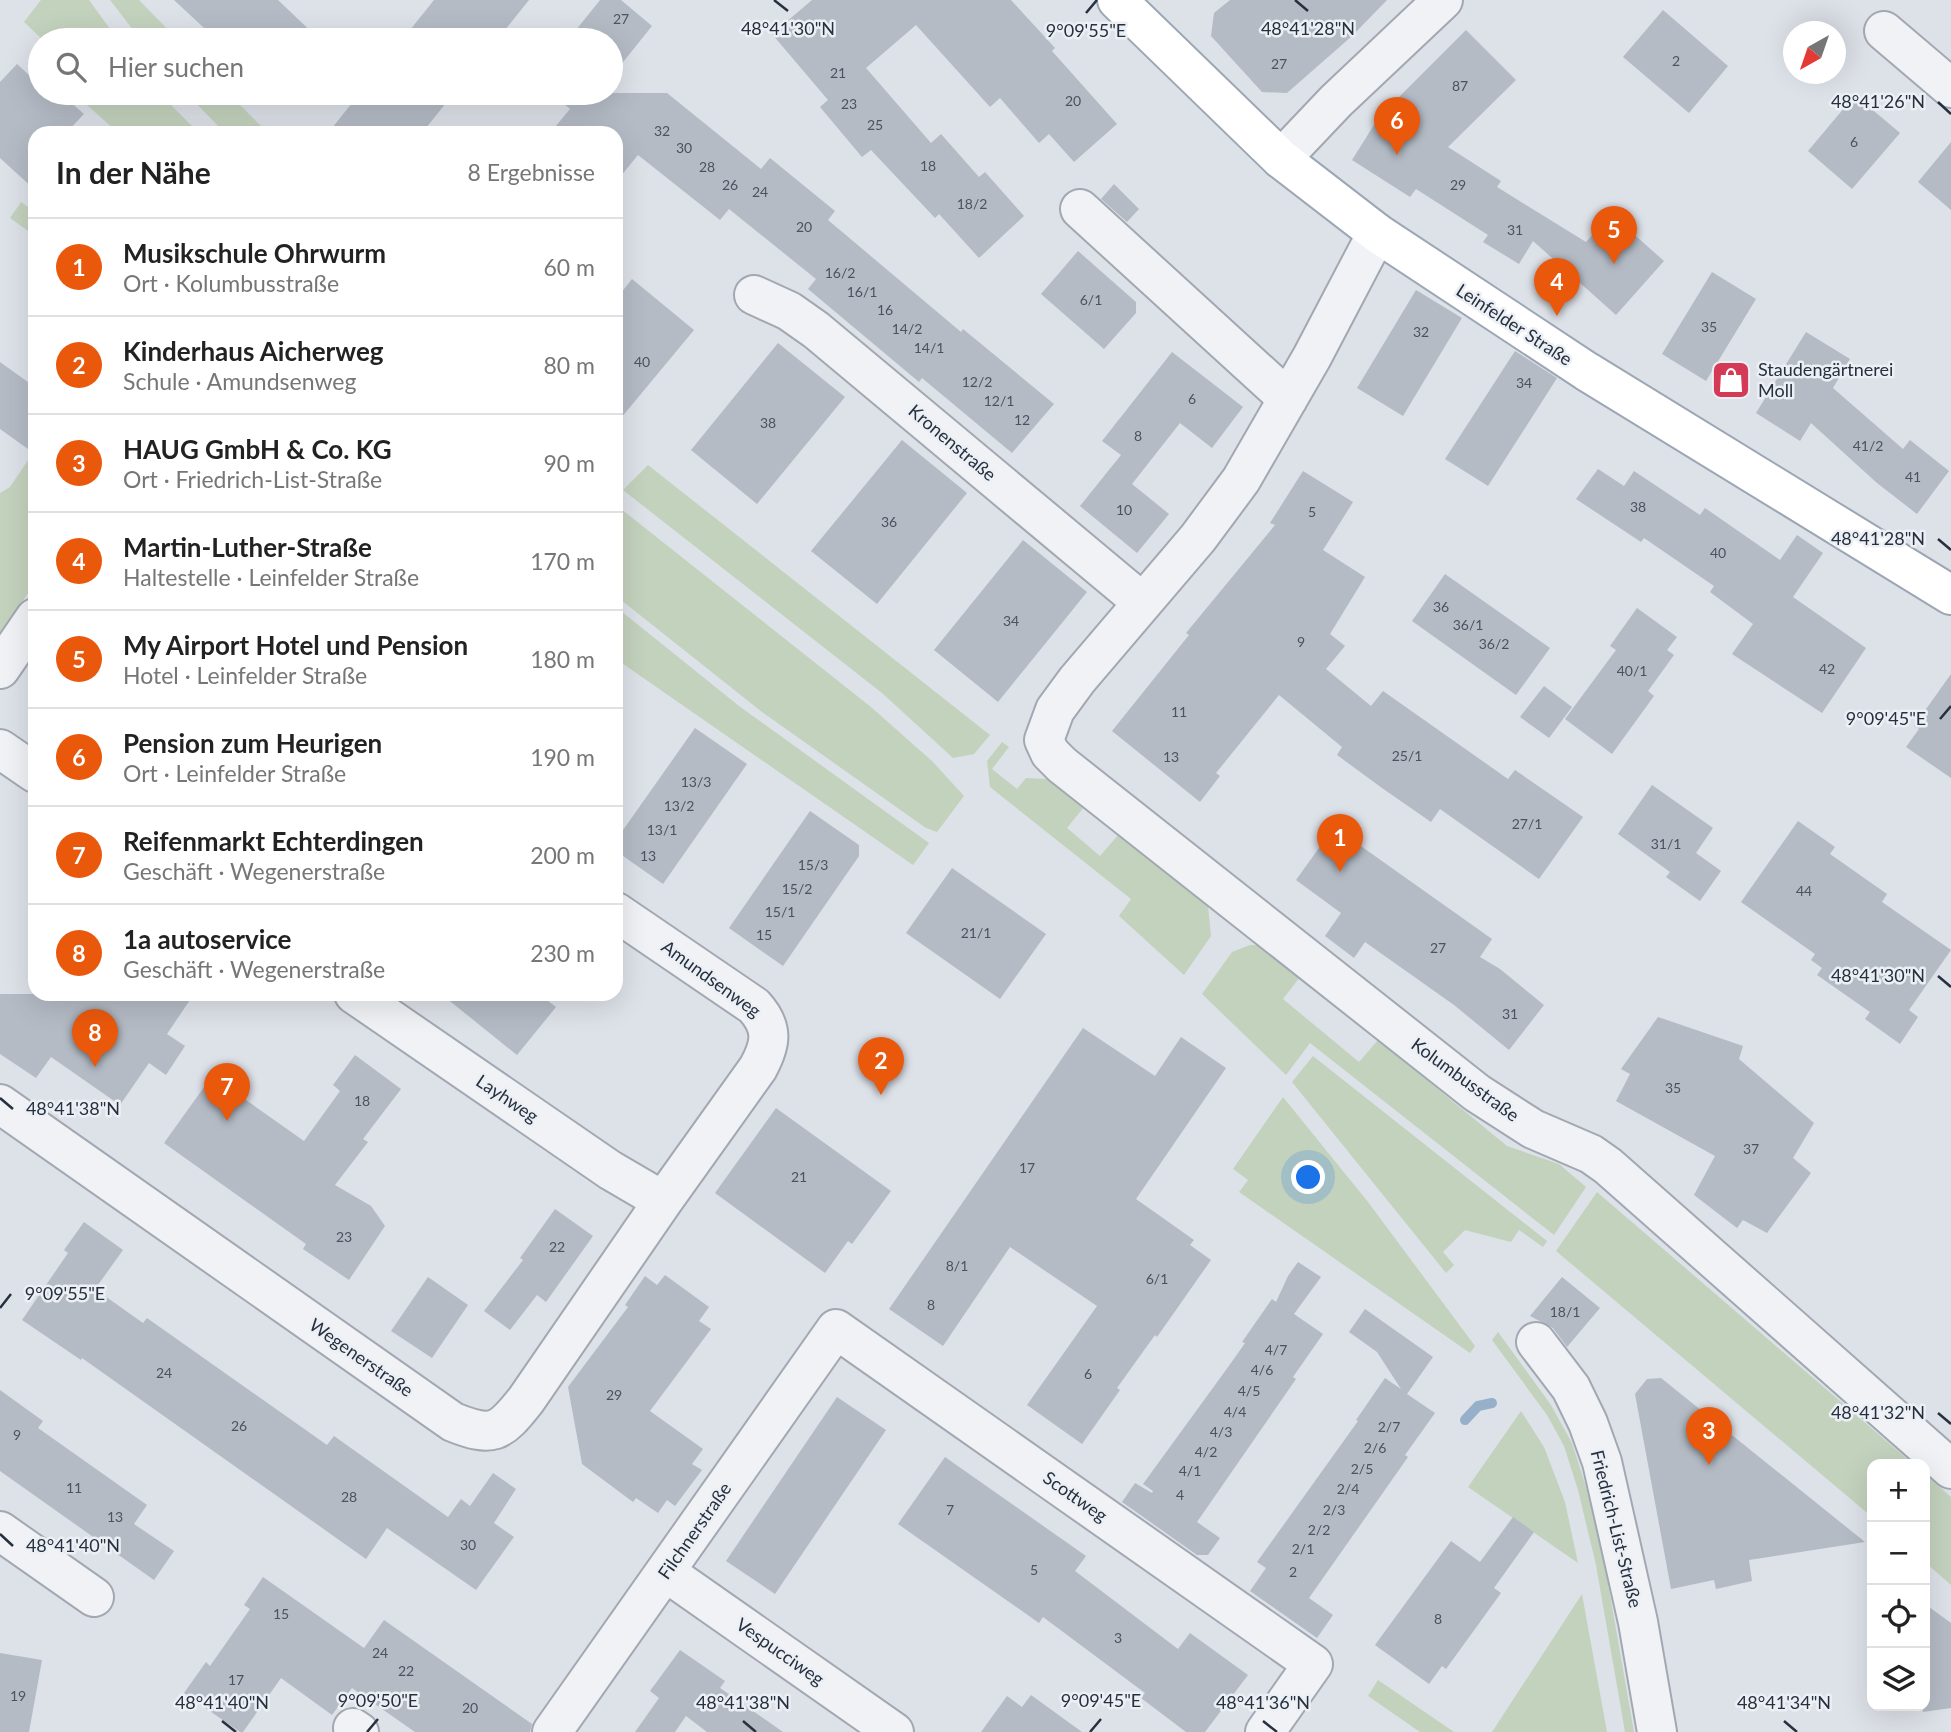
<!DOCTYPE html>
<html lang="de">
<meta charset="utf-8">
<style>
:root{--surface:#fff;--page:#f6f6f6;--text:#222;--muted:#767676;--line:#e0e0e0;--accent:#ea580c}
body{margin:0;font-family:Lato,sans-serif;background:var(--page);color:var(--text)}
.controls{position:absolute;right:21px;bottom:21px;display:grid;overflow:hidden;border-radius:14px;box-shadow:0 7px 28px #0002}
.controls button{width:63px;height:63px;display:grid;place-items:center;padding:0;border:0;border-bottom:2px solid var(--line);background:var(--surface);color:var(--text);font:35px sans-serif}
.compass{position:absolute;left:1783px;top:21px;width:63px;height:63px;border-radius:50%;background:var(--surface);box-shadow:0 7px 28px #0002;rotate:220deg}
.you{position:absolute;left:1309px;top:1178px;width:24px;height:24px;margin:-18px;border:5px solid #fff;border-radius:50%;background:#1a73e8;box-shadow:0 0 0 10px #1a73e833}
.badge{display:grid;place-items:center;width:46px;height:46px;border-radius:50%;background:var(--accent);color:#fff;font-size:23px;font-weight:700}
.pin{position:absolute;translate:-50% -58px;filter:drop-shadow(0 2px 4px #0008)}
.pin::after{content:'';position:absolute;top:37px;width:24px;height:21px;background:inherit;clip-path:polygon(0 0,100% 0,50% 100%)}
.list{margin:0;padding:0;list-style:none}
h2{display:flex;justify-content:space-between;align-items:center;height:91px;margin:0;padding:0 28px;font-size:30px}
h2 small{font-size:23px;font-weight:400;color:var(--muted)}
.list li{display:grid;grid-template-columns:46px 1fr auto;gap:21px;align-items:center;box-sizing:border-box;height:98px;padding:0 28px;border-top:2px solid var(--line)}
.list b{display:block;font-size:26px;white-space:nowrap}
.list p{margin:0;font-size:23px;white-space:nowrap;color:var(--muted)}
.list em{font-size:23px;font-style:normal;color:var(--muted)}
.icon{flex:none;width:38px;height:38px;fill:none;stroke:currentColor;stroke-width:2;stroke-linecap:round;stroke-linejoin:round}
.map{position:relative;flex:none;width:1951px;height:1732px;overflow:hidden}
.search{position:absolute;background:var(--surface);box-shadow:0 7px 28px #0002;left:28px;top:28px;width:595px;height:77px;display:flex;align-items:center;gap:18px;box-sizing:border-box;padding:0 24px;border-radius:38px;color:var(--muted);font-size:26px}
.panel{position:absolute;background:var(--surface);box-shadow:0 7px 28px #0002;left:28px;top:126px;width:595px;height:875px;border-radius:21px}
.map>svg:first-child{display:block}
.green{fill:#c3d2bd}
.lines{fill:none;stroke-linecap:round;stroke-linejoin:round}
.stream{stroke:#96b0ca;stroke-width:10}
.building{fill:#b4bbc5}
.minor-casing{stroke:#a2a8b2;stroke-width:42}
.major-casing{stroke:#9ca6b4;stroke-width:42}
.minor{stroke:#f0f2f6;stroke-width:38}
.major{stroke:#fff;stroke-width:38}
.ticks{fill:none;stroke:#26303f;stroke-width:2.5}
.labels{text-anchor:middle;stroke-width:5;stroke-linejoin:round;paint-order:stroke}
.number-label{font-size:14px;fill:#4a5360}
.street-label{font-size:18px;fill:#26303f;stroke:#ecf0f5}
.poi-label{font-size:18px;fill:#26303f;stroke:#ecf0f5;text-anchor:start}
.ticks-label{font-size:18px;text-anchor:middle;fill:#26303f;stroke:#ecf0f5;stroke-width:5;stroke-linejoin:round;paint-order:stroke}
</style>
<div class="map">
<svg width="1951" height="1732" viewBox="0 0 1951 1732">
<rect width="100%" height="100%" fill="#dde1e8"/>
<path class="green" d="M41 0H89L118 40H43L24 22Z
M110 0H139L178 40H141Z
M74 93H159L199 133H118Z
M186 93H228L268 133H225Z
M21 202 35 212V236L10 218Z
M35 450V583L0 634V493L10 487Z
M648 465 990 735 974 754 953 758 882 693 623 490Z
M616 505 871 707 932 761 964 796 937 832 926 828 762 712 616 596Z
M616 607 739 706 929 843 913 865 616 659Z
M1002 742 1009 747 992 769 1017 789 1026 778 1049 779 1084 807 1067 828 1100 856 1119 834 1208 906 1211 936 1184 975 1119 916 1131 899 990 787 987 761Z
M1250 945H1261L1300 977 1283 999 1359 1062 1378 1040 1507 1146 1559 1164 1586 1187 1554 1235 1310 1043 1286 1075 1202 994 1232 952Z
M1313 1056 1547 1241 1543 1247 1519 1230 1511 1242 1465 1230 1443 1252 1454 1265 1446 1273 1292 1082Z
M1283 1097 1368 1202 1475 1346 1470 1353 1239 1192 1248 1180 1233 1169Z
M1597 1192 1913 1464H1872V1517L1556 1251Z
M1498 1332 1551 1405 1572 1443 1589 1496 1605 1566 1634 1732H1625L1596 1565 1578 1490 1564 1446 1547 1415 1492 1340Z
M1521 1411 1544 1447 1565 1502 1578 1563 1468 1487Z
M1925 1474 1951 1497V1585L1925 1562Z
M1582 1594 1607 1732H1491H1492Z
M1378 1680 1454 1732H1420L1368 1696Z"/>
<g class="lines">
<path class="stream" d="M1465 1420 1478 1406 1492 1403"/>
</g>
<path class="building" d="M174 0H278L320 40H217Z
M434 0H529L497 40H402Z
M600 0H621L652 26 611 77V40H572L575 37 572 35Z
M812 0H1011L1055 48 1052 51 1117 124 1074 162 1049 134 1039 143 1000 98 990 107 916 25 866 68 931 143 941 134 979 177 985 172 1024 216 979 258 939 214 935 218 871 150 862 157 820 107 828 100 772 34Z
M1230 0H1387L1352 36 1287 93 1262 92 1211 36 1214 13Z
M1663 10 1728 66 1689 113 1623 57Z
M1466 30 1516 80 1448 147 1501 181 1497 187 1586 242 1611 214 1664 261 1616 315 1533 241 1519 264 1483 242 1488 235 1416 189 1410 197 1352 160 1379 117Z
M17 64 40 85V93H60L84 114 66 133H35V190L0 158V82Z
M360 93H454L422 133H328Z
M551 93H667L761 169 770 158 835 211 828 220 961 332 963 329 1054 404 1012 453 922 378 919 382 808 289 816 279 729 209 720 220 638 155 616 182V133H550L570 109Z
M1855 95 1900 133 1852 189 1808 151Z
M1951 142V210L1918 182Z
M1114 184 1139 209 1127 222 1101 199Z
M1078 251 1136 302V313L1104 349 1041 294Z
M1712 272 1756 299 1706 381 1662 354Z
M632 279 694 330 616 424V299Z
M1416 290 1462 318 1403 416 1357 388Z
M1806 332 1850 359 1833 388 1903 449 1910 440 1949 471 1917 514 1877 483 1811 423 1800 441 1756 413Z
M778 343 845 397 757 504 691 450Z
M1515 351 1557 378 1488 486 1445 459Z
M1172 352 1243 407 1212 448 1180 423 1132 484 1169 514 1137 553 1080 506 1121 455 1102 441Z
M0 362 35 387V454L0 429Z
M902 440 967 493 877 604 811 551Z
M1598 469 1624 486 1634 471 1700 515 1705 508 1780 560 1797 535 1823 553 1793 597 1866 648 1822 713 1732 654 1753 624 1710 592 1714 586 1644 538 1641 542 1576 499Z
M1303 471 1353 502 1323 550 1365 577 1330 634 1345 646 1326 669 1371 706 1383 691 1508 779 1515 770 1583 817 1539 879 1440 809 1431 822 1382 788 1337 755 1342 747 1279 695 1216 773 1220 776 1200 802 1112 731 1189 635 1186 633 1275 525 1270 523Z
M1023 540 1087 592 998 702 934 650Z
M1445 574 1550 648 1516 695 1412 621Z
M1637 608 1677 637 1667 650 1674 655 1648 691 1654 696 1612 754 1565 719 1616 650 1610 646Z
M1951 674V778L1906 747 1919 729 1914 726Z
M1544 686 1572 707 1549 738 1520 717Z
M695 728 747 764 663 884 616 851V840Z
M1652 785 1713 828 1696 853 1721 871 1700 901 1666 877 1670 872 1618 834Z
M810 811 859 845V856L783 966 729 928Z
M1798 821 1835 847 1830 854 1887 894 1882 902 1951 950 1909 1010 1918 1017 1900 1044 1865 1019 1870 1012 1817 975 1822 968 1811 960 1815 954 1741 902Z
M1334 827 1492 939 1480 957 1500 969 1544 1005 1509 1050 1454 1005 1365 942 1354 958 1325 936 1341 913 1296 880Z
M952 868 1046 934 1000 999 906 933Z
M0 994H194L167 1034 185 1046 166 1075 149 1063 120 1105 51 1057 36 1078 0 1054Z
M441 994H539L556 1007 517 1055Z
M1658 1017 1743 1046 1739 1059 1814 1123 1793 1158 1811 1173 1767 1233 1743 1220 1737 1228 1694 1195 1715 1156 1616 1101 1630 1074 1621 1069Z
M1083 1028 1155 1076 1181 1037 1226 1068 1136 1199 1194 1240 1190 1245 1211 1260 1157 1337 1155 1335 1117 1388 1120 1390 1082 1444 1027 1405 1097 1306 1010 1247 943 1346 889 1309Z
M355 1055 401 1089 363 1139 368 1142 335 1185 371 1206 385 1226 349 1280 303 1249 306 1244 164 1143 212 1076 304 1141 340 1091 333 1085Z
M776 1108 891 1191 852 1244 848 1241 825 1273 715 1193Z
M555 1209 593 1236 546 1302 537 1295 510 1330 484 1311 523 1260 520 1258Z
M84 1222 123 1250 95 1289 143 1323 147 1318 327 1445 334 1436 448 1517 461 1499 470 1506 493 1473 516 1489 494 1523 514 1537 476 1590 387 1528 366 1559 82 1358 81 1360 22 1320 68 1253 64 1250Z
M1298 1262 1321 1277 1294 1314 1323 1334 1293 1377 1296 1379 1197 1522 1220 1538 1208 1555H1197L1122 1502 1135 1483 1152 1493 1153 1491 1143 1484 1231 1363 1245 1343 1242 1342 1272 1299 1276 1302 1288 1276Z
M665 1275 709 1307 699 1321 711 1329 650 1411 703 1449 692 1464 702 1470 675 1506 667 1500 658 1513 636 1498 633 1502 582 1464 568 1387 628 1307 625 1305 645 1276 657 1285Z
M428 1277 468 1305 432 1358 391 1331Z
M1562 1277 1600 1308 1567 1347 1553 1328 1530 1316Z
M1365 1309 1433 1357 1407 1394 1435 1413 1405 1455 1408 1457 1309 1598 1333 1615 1317 1638 1250 1591 1266 1568 1257 1562 1358 1421 1356 1420 1385 1378 1401 1389 1377 1352 1349 1332Z
M1661 1378 1865 1542 1749 1560 1752 1581 1716 1589 1714 1580 1671 1589 1635 1394 1647 1379Z
M0 1390 43 1421 38 1428 147 1505 134 1524 174 1551 154 1580 0 1471Z
M837 1397 886 1430 775 1594 726 1561Z
M945 1457 1086 1556 1075 1571 1178 1649 1190 1633 1248 1675 1205 1732H1186L1141 1698 1145 1693 1043 1617 1039 1623 898 1524Z
M1513 1517 1534 1532 1494 1588 1501 1593 1446 1669 1442 1666 1429 1684 1375 1645 1451 1541 1480 1562Z
M263 1577 364 1648 384 1620 532 1724 530 1732H415L352 1688 332 1715 281 1678 243 1732H240L184 1693 206 1662 210 1666 250 1609 244 1605Z
M1925 1604 1951 1623V1708L1923 1712 1922 1706H1925Z
M680 1650 725 1681 720 1688 783 1732H707L686 1716 675 1732H635L659 1698 650 1691Z
M0 1653 42 1660 29 1732H0Z
M1031 1695 1082 1732H981L1007 1696 1022 1707Z"/>
<g class="lines">
<g class="minor-casing">
<path id="minor" d="M1884 31 1951 88
M1281 159 1336 101 1443 0
M1080 209 1288 399
M1377 233 1312 357 1241 480 1198 538 1077 680 1055 710 1044 740 1050 753 1062 765 1477 1093 1533 1129 1591 1154 1608 1166 1951 1469
M754 295 789 311 816 330 1142 602
M0 669 35 618
M0 749 35 773
M354 994 610 1170 663 1201
M0 1104 453 1422C493 1438 500 1433 526 1400L663 1201 758 1068C771 1044 774 1028 754 1006L616 912
M1536 1342 1571 1388 1588 1423 1602 1462 1638 1622 1657 1732
M0 1531 94 1597
M667 1573 894 1732
M353 1728 359 1732
M552 1732 836 1329 1313 1664 1265 1732"/>
</g>
<g class="major-casing">
<path id="major" d="M1117 0 1281 159 1377 233 1586 371 1951 595"/>
</g>
<use href="#minor" class="minor"/>
<use href="#major" class="major"/>
</g>
<path class="ticks" d="M774 0 788 11M1295 0 1308 11M1086 13 1097 0M1938 102 1951 114M1938 539 1951 550M1940 719 1951 706M1938 976 1951 987M0 1098 13 1109M0 1308 11 1294M1938 1413 1951 1424M0 1534 13 1546M222 1721 236 1732M743 1721 756 1732M1263 1721 1277 1732M1784 1721 1797 1732M367 1732 378 1719M1090 1732 1101 1719"/>
<defs>
<g id="shop-square" transform="scale(2.0125)"><rect x="-9" y="-9" width="18" height="18" rx="4" fill="#d43a56" stroke="#ecf0f5"/><path d="M-5-2.5h2.3a2.7 3.5 0 0 1 5.4 0H5L5.5 6h-11ZM-1.5-2.5h3a1.5 2.3 0 0 0-3 0Z" fill="#fff"/></g>
</defs>
<g fill-rule="evenodd">
<use href="#shop-square" x="1731" y="380"/>
</g>
<g class="labels">
<g class="number-label">
<text x="621" y="24">27</text>
<text x="1676" y="66">2</text>
<text x="1279" y="69">27</text>
<text x="838" y="78">21</text>
<text x="1460" y="91">87</text>
<text x="1073" y="106">20</text>
<text x="849" y="109">23</text>
<text x="875" y="130">25</text>
<text x="662" y="136">32</text>
<text x="1854" y="147">6</text>
<text x="684" y="153">30</text>
<text x="928" y="171">18</text>
<text x="707" y="172">28</text>
<text x="730" y="190">26</text>
<text x="1458" y="190">29</text>
<text x="760" y="197">24</text>
<text x="972" y="209">18/2</text>
<text x="804" y="232">20</text>
<text x="1515" y="235">31</text>
<text x="840" y="278">16/2</text>
<text x="862" y="297">16/1</text>
<text x="1091" y="305">6/1</text>
<text x="885" y="315">16</text>
<text x="1709" y="332">35</text>
<text x="907" y="334">14/2</text>
<text x="1421" y="337">32</text>
<text x="929" y="353">14/1</text>
<text x="642" y="367">40</text>
<text x="977" y="387">12/2</text>
<text x="1524" y="388">34</text>
<text x="1192" y="404">6</text>
<text x="999" y="406">12/1</text>
<text x="1022" y="425">12</text>
<text x="768" y="428">38</text>
<text x="1138" y="441">8</text>
<text x="1868" y="451">41/2</text>
<text x="1913" y="482">41</text>
<text x="1638" y="512">38</text>
<text x="1124" y="515">10</text>
<text x="1312" y="517">5</text>
<text x="889" y="527">36</text>
<text x="1718" y="558">40</text>
<text x="1441" y="612">36</text>
<text x="1011" y="626">34</text>
<text x="1468" y="630">36/1</text>
<text x="1301" y="647">9</text>
<text x="1494" y="649">36/2</text>
<text x="1827" y="674">42</text>
<text x="1632" y="676">40/1</text>
<text x="1179" y="717">11</text>
<text x="1407" y="761">25/1</text>
<text x="1171" y="762">13</text>
<text x="696" y="787">13/3</text>
<text x="679" y="811">13/2</text>
<text x="1527" y="829">27/1</text>
<text x="662" y="835">13/1</text>
<text x="1666" y="849">31/1</text>
<text x="648" y="861">13</text>
<text x="813" y="870">15/3</text>
<text x="797" y="894">15/2</text>
<text x="1804" y="896">44</text>
<text x="780" y="917">15/1</text>
<text x="976" y="938">21/1</text>
<text x="764" y="940">15</text>
<text x="1438" y="953">27</text>
<text x="1510" y="1019">31</text>
<text x="1673" y="1093">35</text>
<text x="362" y="1106">18</text>
<text x="1751" y="1154">37</text>
<text x="1027" y="1173">17</text>
<text x="799" y="1182">21</text>
<text x="344" y="1242">23</text>
<text x="557" y="1252">22</text>
<text x="957" y="1271">8/1</text>
<text x="1157" y="1284">6/1</text>
<text x="931" y="1310">8</text>
<text x="1565" y="1317">18/1</text>
<text x="1276" y="1355">4/7</text>
<text x="1262" y="1375">4/6</text>
<text x="164" y="1378">24</text>
<text x="1088" y="1379">6</text>
<text x="1249" y="1396">4/5</text>
<text x="614" y="1400">29</text>
<text x="1235" y="1417">4/4</text>
<text x="239" y="1431">26</text>
<text x="1389" y="1432">2/7</text>
<text x="1221" y="1437">4/3</text>
<text x="17" y="1440">9</text>
<text x="1375" y="1453">2/6</text>
<text x="1206" y="1457">4/2</text>
<text x="1362" y="1474">2/5</text>
<text x="1190" y="1476">4/1</text>
<text x="74" y="1493">11</text>
<text x="1348" y="1494">2/4</text>
<text x="1180" y="1500">4</text>
<text x="349" y="1502">28</text>
<text x="950" y="1515">7</text>
<text x="1334" y="1515">2/3</text>
<text x="115" y="1522">13</text>
<text x="1319" y="1535">2/2</text>
<text x="468" y="1550">30</text>
<text x="1303" y="1554">2/1</text>
<text x="1034" y="1575">5</text>
<text x="1293" y="1577">2</text>
<text x="281" y="1619">15</text>
<text x="1438" y="1624">8</text>
<text x="1118" y="1643">3</text>
<text x="380" y="1658">24</text>
<text x="406" y="1676">22</text>
<text x="236" y="1685">17</text>
<text x="18" y="1701">19</text>
<text x="470" y="1713">20</text>
</g>
<g class="street-label">
<text transform="translate(1514 325) rotate(33)" y="6">Leinfelder Straße</text>
<text transform="translate(952 443) rotate(40)" y="6">Kronenstraße</text>
<text transform="translate(711 979) rotate(36)" y="6">Amundsenweg</text>
<text transform="translate(1465 1080) rotate(36)" y="6">Kolumbusstraße</text>
<text transform="translate(507 1099) rotate(34)" y="6">Layhweg</text>
<text transform="translate(361 1358) rotate(35)" y="6">Wegenerstraße</text>
<text transform="translate(1075 1497) rotate(35)" y="6">Scottweg</text>
<text transform="translate(1616 1529) rotate(76)" y="6">Friedrich-List-Straße</text>
<text transform="translate(695 1531) rotate(-55)" y="6">Filchnerstraße</text>
<text transform="translate(780 1652) rotate(35)" y="6">Vespucciweg</text>
</g>
<g class="poi-label">
<text x="1758" y="376">Staudengärtnerei<tspan x="1758" dy="21">Moll</tspan></text>
</g>
</g>
<g class="ticks-label">
<text x="788" y="35">48°41'30"N</text>
<text x="1308" y="35">48°41'28"N</text>
<text x="1086" y="37">9°09'55"E</text>
<text x="1878" y="108">48°41'26"N</text>
<text x="1878" y="545">48°41'28"N</text>
<text x="1886" y="725">9°09'45"E</text>
<text x="1878" y="982">48°41'30"N</text>
<text x="73" y="1115">48°41'38"N</text>
<text x="65" y="1300">9°09'55"E</text>
<text x="1878" y="1419">48°41'32"N</text>
<text x="73" y="1552">48°41'40"N</text>
<text x="378" y="1707">9°09'50"E</text>
<text x="1101" y="1707">9°09'45"E</text>
<text x="222" y="1709">48°41'40"N</text>
<text x="743" y="1709">48°41'38"N</text>
<text x="1263" y="1709">48°41'36"N</text>
<text x="1784" y="1709">48°41'34"N</text>
</g>
</svg>
<div class="controls">
<button>+</button>
<button>−</button>
<button><svg class="icon" aria-label="locate" viewBox="0 0 24 24"><circle cx="12" cy="12" r="6"/><path d="M12 2v4M12 18v4M2 12h4M18 12h4"/></svg></button>
<button><svg class="icon" aria-label="layers" viewBox="0 0 24 24"><path d="M12 4l9 5-9 5-9-5zM3 14l9 5 9-5"/></svg></button>
</div>
<svg class="compass" viewBox="-18 -18 36 36"><path d="M0-13l5 13h-10z" fill="#e53935"/><path d="M0 13l5-13h-10z" fill="#767676"/></svg>
<div class="you"></div>
<div class="pin badge" style="left:1340px;top:872px">1</div>
<div class="pin badge" style="left:881px;top:1095px">2</div>
<div class="pin badge" style="left:1709px;top:1465px">3</div>
<div class="pin badge" style="left:1557px;top:316px">4</div>
<div class="pin badge" style="left:1614px;top:264px">5</div>
<div class="pin badge" style="left:1397px;top:155px">6</div>
<div class="pin badge" style="left:227px;top:1121px">7</div>
<div class="pin badge" style="left:95px;top:1067px">8</div>
<div class="search"><svg class="icon" aria-label="search" viewBox="0 0 24 24"><circle cx="10" cy="10" r="6"/><path d="M15 15l6 6"/></svg>Hier suchen</div>
<section class="panel">
<h2>In der Nähe<small>8 Ergebnisse</small></h2>
<ul class="list">
<li><span class="badge">1</span><div><b>Musikschule Ohrwurm</b><p>Ort · Kolumbusstraße</p></div><em>60 m</em></li>
<li><span class="badge">2</span><div><b>Kinderhaus Aicherweg</b><p>Schule · Amundsenweg</p></div><em>80 m</em></li>
<li><span class="badge">3</span><div><b>HAUG GmbH &amp; Co. KG</b><p>Ort · Friedrich-List-Straße</p></div><em>90 m</em></li>
<li><span class="badge">4</span><div><b>Martin-Luther-Straße</b><p>Haltestelle · Leinfelder Straße</p></div><em>170 m</em></li>
<li><span class="badge">5</span><div><b>My Airport Hotel und Pension</b><p>Hotel · Leinfelder Straße</p></div><em>180 m</em></li>
<li><span class="badge">6</span><div><b>Pension zum Heurigen</b><p>Ort · Leinfelder Straße</p></div><em>190 m</em></li>
<li><span class="badge">7</span><div><b>Reifenmarkt Echterdingen</b><p>Geschäft · Wegenerstraße</p></div><em>200 m</em></li>
<li><span class="badge">8</span><div><b>1a autoservice</b><p>Geschäft · Wegenerstraße</p></div><em>230 m</em></li>
</ul>
</section>
</div>
